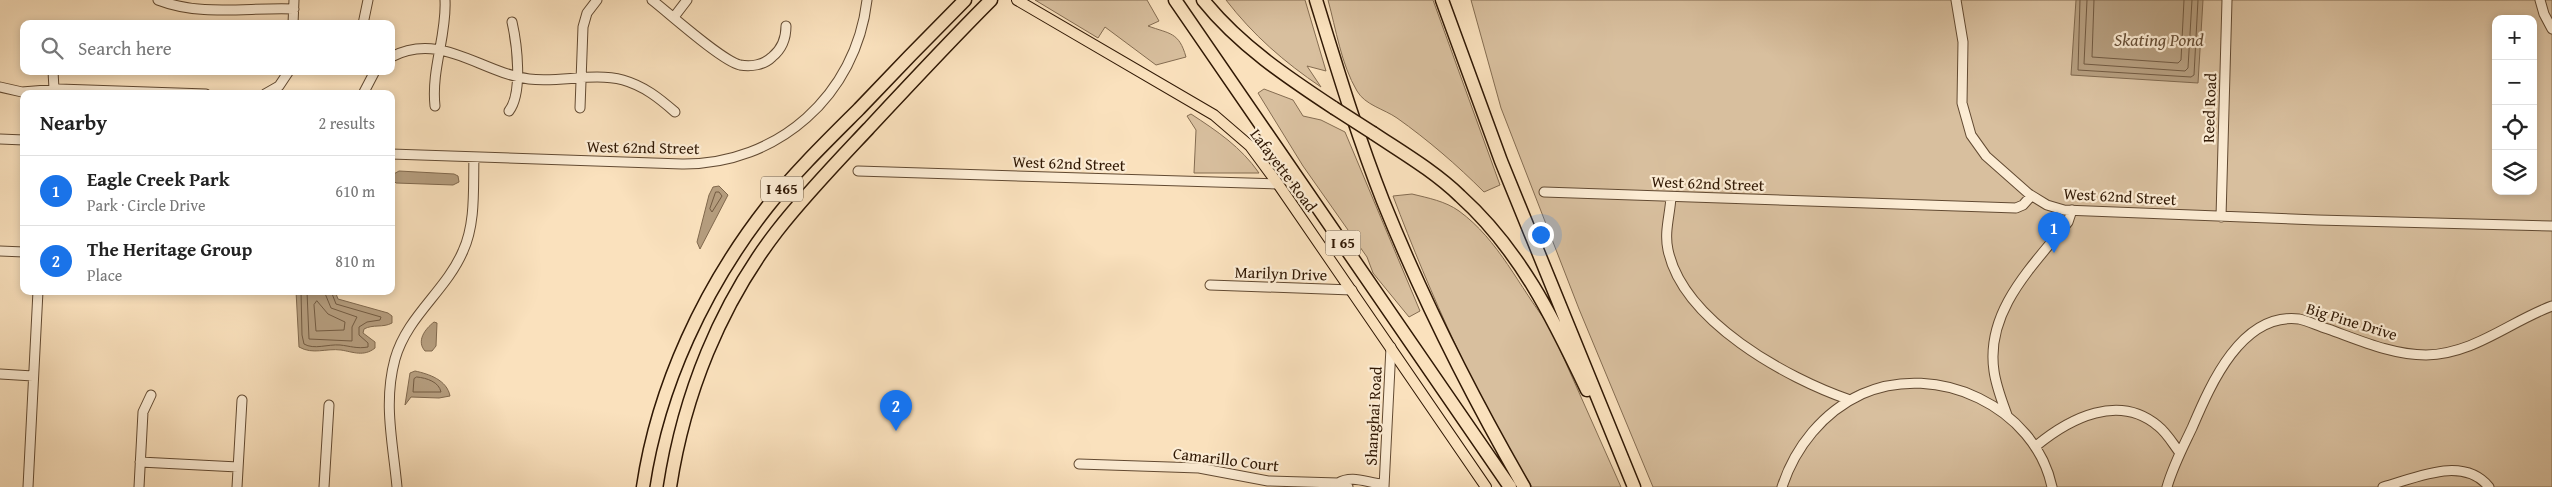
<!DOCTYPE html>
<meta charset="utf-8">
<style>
:root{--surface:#fff;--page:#f2f2f2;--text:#222;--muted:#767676;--line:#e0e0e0;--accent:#1a73e8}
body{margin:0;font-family:"Gentium Book Plus",serif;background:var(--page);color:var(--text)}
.controls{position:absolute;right:15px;top:15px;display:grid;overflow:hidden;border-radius:10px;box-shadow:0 2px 8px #0003}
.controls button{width:45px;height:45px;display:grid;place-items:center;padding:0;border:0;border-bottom:1px solid var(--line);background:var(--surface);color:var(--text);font:25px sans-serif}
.you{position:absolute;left:1540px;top:234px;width:18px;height:18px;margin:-12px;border:4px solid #fff;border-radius:50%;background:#1a73e8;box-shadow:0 0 0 8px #1a73e833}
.badge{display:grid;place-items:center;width:32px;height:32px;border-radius:50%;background:var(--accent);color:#fff;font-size:16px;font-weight:700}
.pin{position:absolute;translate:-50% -41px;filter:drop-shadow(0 1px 2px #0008)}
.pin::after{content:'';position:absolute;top:26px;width:18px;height:15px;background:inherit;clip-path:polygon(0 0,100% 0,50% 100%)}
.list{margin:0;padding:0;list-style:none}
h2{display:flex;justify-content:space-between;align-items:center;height:65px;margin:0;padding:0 20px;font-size:21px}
h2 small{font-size:16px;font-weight:400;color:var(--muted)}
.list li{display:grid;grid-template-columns:32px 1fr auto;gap:15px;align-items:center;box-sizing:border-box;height:70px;padding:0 20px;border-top:1px solid var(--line)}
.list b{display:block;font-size:19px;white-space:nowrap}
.list p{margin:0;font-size:16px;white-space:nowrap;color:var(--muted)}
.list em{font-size:16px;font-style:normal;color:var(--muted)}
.icon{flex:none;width:28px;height:28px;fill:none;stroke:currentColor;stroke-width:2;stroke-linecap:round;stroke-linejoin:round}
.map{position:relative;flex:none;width:2552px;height:487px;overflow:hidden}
.search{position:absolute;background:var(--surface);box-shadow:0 2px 8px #0003;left:20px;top:20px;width:375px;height:55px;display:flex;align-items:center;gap:12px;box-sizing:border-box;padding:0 18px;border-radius:10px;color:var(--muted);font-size:19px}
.panel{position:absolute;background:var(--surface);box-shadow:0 2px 8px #0003;left:20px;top:90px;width:375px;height:205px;border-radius:10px}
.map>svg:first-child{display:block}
.green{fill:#d8bf9e;stroke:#846c51;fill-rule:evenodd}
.water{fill:#b59d7e;stroke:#80684d}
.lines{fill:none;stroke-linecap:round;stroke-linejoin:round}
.shore{stroke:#725a41;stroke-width:1}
.minor-casing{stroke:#624a32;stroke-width:11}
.major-casing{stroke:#301804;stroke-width:12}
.highway-casing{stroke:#301804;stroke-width:15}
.minor{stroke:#fcecd4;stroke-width:9}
.major{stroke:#fae1bd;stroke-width:10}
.highway{stroke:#fae1bd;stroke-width:12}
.highway-bridge-casing{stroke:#301804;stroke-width:15;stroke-linecap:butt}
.highway-bridge{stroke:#fae1bd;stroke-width:12}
.labels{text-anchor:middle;stroke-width:4.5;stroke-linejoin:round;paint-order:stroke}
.shield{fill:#fcecd4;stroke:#6d5842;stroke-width:1}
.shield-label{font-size:15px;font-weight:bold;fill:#301804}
.street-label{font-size:16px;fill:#301804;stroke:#fcecd4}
.water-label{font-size:18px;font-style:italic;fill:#654d35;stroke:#fcecd4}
</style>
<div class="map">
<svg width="2552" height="487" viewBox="0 0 2552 487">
<rect width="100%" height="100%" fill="#fae1bd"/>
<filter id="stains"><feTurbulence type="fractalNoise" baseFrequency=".004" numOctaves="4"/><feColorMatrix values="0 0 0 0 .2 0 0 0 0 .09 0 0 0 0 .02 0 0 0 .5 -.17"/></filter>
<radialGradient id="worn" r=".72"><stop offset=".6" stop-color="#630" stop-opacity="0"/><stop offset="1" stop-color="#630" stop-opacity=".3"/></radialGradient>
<path class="green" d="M1035 0H1147L1159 21 1148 26C1170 34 1179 32 1186 57L1156 65 1105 27 1098 38Z
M1226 0H1305L1326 71 1307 66 1321 87C1284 62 1253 35 1226 0Z
M1328 0H1433L1500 185 1484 192C1457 165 1428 140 1397 118 1384 109 1365 105 1357 91 1341 64 1336 29 1328 0Z
M1471 0H2552V487H1653L1579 309 1501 108ZM2496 19H2533V191H2496Z
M1264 89 1293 100 1303 116 1321 120 1345 132 1420 311 1409 317 1373 273 1367 257 1303 166 1258 93Z
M1191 114C1217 131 1241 147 1259 173H1194L1196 130 1187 116Z
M1412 194C1428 198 1445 201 1459 211 1499 240 1519 287 1549 325L1621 487H1532C1475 395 1431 296 1393 196Z"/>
<path class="water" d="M2076 0H2203L2198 83 2071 75Z
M399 171 454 174 458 176 459 182 453 185 396 183 392 179V175Z
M719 186 728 195 700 249 697 242 709 195 713 187Z
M296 291H335L338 299 388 313 392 316V323C383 328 373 324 364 329L363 333 375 342V348C364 357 353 352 341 350 326 348 313 355 299 347Z
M434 322 437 323 436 346 432 351H425C416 341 425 329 434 322Z
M415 371C429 374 447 380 450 396L439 398 411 397 405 405 410 373Z"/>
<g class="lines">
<path class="shore" d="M2080 0 2078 70 2191 77 2194 75 2198 0
M2087 0 2084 64 2185 71 2188 68 2192 0
M2094 0 2092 57 2178 63 2181 60 2184 0
M716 192H719L722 196 712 212 710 209Z
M301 291 302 335 304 344C314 350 328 344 340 345 350 346 357 349 368 347V343L359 335V327L367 322 380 320 381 317 336 304 331 291
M307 291 309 339 352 341V327L357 317 331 308 324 291
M317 301 328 314 345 322 344 330 316 331 314 305Z
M417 377C427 378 439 382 441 392H413L414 379Z"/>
<g class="minor-casing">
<path id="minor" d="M158 0C202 17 248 7 294 9
M652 0C670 14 722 61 740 65 751 67 764 65 772 57 782 49 786 38 786 26
M1956 0 1963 42 1962 103 1971 135 1986 156 2029 194 2047 205 2064 210 2317 220 2552 226
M2540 0 2544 14 2552 29
M674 17 687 0
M293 24 294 0
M363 24 368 0
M391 57C441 31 479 72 529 79 560 83 593 72 623 80 644 86 659 98 675 112
M53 71 54 89
M0 87 22 92 59 89 206 94
M265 94 279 86 289 71
M363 94 375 71
M435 106C431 69 447 35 445 0
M580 108 583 27 587 13 597 0
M509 111C523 93 517 44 512 22
M0 139 24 140
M391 154 682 164C778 165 856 95 867 0
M858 171 1278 184
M1544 192 2016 208 2023 205 2031 196
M1671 197C1670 215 1664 232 1668 250 1683 321 1786 378 1850 400
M2221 217 2227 0
M0 251 24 252
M1210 285 1352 290
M0 374 33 376
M2007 415C2002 401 1996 386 1994 371 1985 310 2034 265 2068 222L2072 210
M2036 446C2070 418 2119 393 2158 426 2167 433 2173 444 2180 453
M140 462 238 467
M1079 464 1199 468 1268 481 1338 483 1348 487
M1338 483C1353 474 1369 484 1384 484
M28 487 38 291
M139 487 143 412 151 395
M237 487 242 400
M324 487 329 405
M397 487C393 443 383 403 395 359 407 316 446 291 463 251 476 223 473 187 474 157
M1384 487 1391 347
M1782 487C1795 447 1823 412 1862 394 1937 361 2035 407 2052 487
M2167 487C2173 466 2183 447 2192 428 2210 386 2241 312 2299 319 2308 321 2318 326 2328 329 2359 340 2392 355 2426 355 2474 354 2509 322 2552 306
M2383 487C2416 478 2463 455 2489 487"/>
</g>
<g class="major-casing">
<path id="major" d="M1017 0 1214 115 1250 146 1278 184 1486 487"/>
</g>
<g class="highway-casing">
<path id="highway" d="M1175 0 1510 487
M1203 0C1239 45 1287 77 1334 108
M1316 0C1337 68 1357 135 1383 201 1423 300 1471 395 1524 487
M1442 0 1501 161 1634 487
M1373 133C1403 153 1434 171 1460 196 1520 250 1553 318 1587 390
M643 487C658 386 705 286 768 206 796 171 828 140 859 109 894 72 929 36 965 0
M670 487C684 395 720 305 777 231 805 195 837 162 868 129 909 85 949 42 991 0"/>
</g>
<use href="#minor" class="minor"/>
<use href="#major" class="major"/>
<use href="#highway" class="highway"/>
<g class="highway-bridge-casing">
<path id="highway-bridge" d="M1334 108 1373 133"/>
</g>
<use href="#highway-bridge" class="highway-bridge"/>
</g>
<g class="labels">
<g class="shield">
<rect x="761" y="176.5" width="42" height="25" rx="4"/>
<rect x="1325.5" y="230.5" width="35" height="25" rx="4"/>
</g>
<g class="shield-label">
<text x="782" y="194">I 465</text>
<text x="1343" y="248">I 65</text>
</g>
<g class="street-label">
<text transform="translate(2209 108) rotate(-88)" y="6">Reed Road</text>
<text transform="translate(643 147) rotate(1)" y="6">West 62nd Street</text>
<text transform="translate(1069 163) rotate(2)" y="6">West 62nd Street</text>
<text transform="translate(1284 170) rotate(53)" y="6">Lafayette Road</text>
<text transform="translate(1708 183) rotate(2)" y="6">West 62nd Street</text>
<text transform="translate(2120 196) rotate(3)" y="6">West 62nd Street</text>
<text transform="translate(1281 273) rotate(2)" y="6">Marilyn Drive</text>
<text transform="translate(2352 321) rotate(17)" y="6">Big Pine Drive</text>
<text transform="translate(1373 416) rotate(-87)" y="6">Shanghai Road</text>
<text transform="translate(1226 459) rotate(7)" y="6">Camarillo Court</text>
</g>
<g class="water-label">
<text x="2159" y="46">Skating Pond</text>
</g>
</g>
<rect width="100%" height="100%" filter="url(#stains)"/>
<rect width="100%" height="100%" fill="url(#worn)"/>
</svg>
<div class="controls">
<button>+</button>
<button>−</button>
<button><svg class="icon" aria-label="locate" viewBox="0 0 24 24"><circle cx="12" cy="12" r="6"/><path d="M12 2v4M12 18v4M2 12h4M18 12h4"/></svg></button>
<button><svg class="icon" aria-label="layers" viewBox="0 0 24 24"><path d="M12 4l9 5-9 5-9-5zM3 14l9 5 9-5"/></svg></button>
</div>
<div class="you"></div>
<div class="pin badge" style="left:2054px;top:253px">1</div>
<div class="pin badge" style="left:896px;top:431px">2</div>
<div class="search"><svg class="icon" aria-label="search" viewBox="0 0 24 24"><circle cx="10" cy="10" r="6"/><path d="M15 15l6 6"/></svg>Search here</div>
<section class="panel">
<h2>Nearby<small>2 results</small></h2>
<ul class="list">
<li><span class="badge">1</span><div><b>Eagle Creek Park</b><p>Park · Circle Drive</p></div><em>610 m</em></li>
<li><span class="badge">2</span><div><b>The Heritage Group</b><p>Place</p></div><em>810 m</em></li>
</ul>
</section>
</div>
